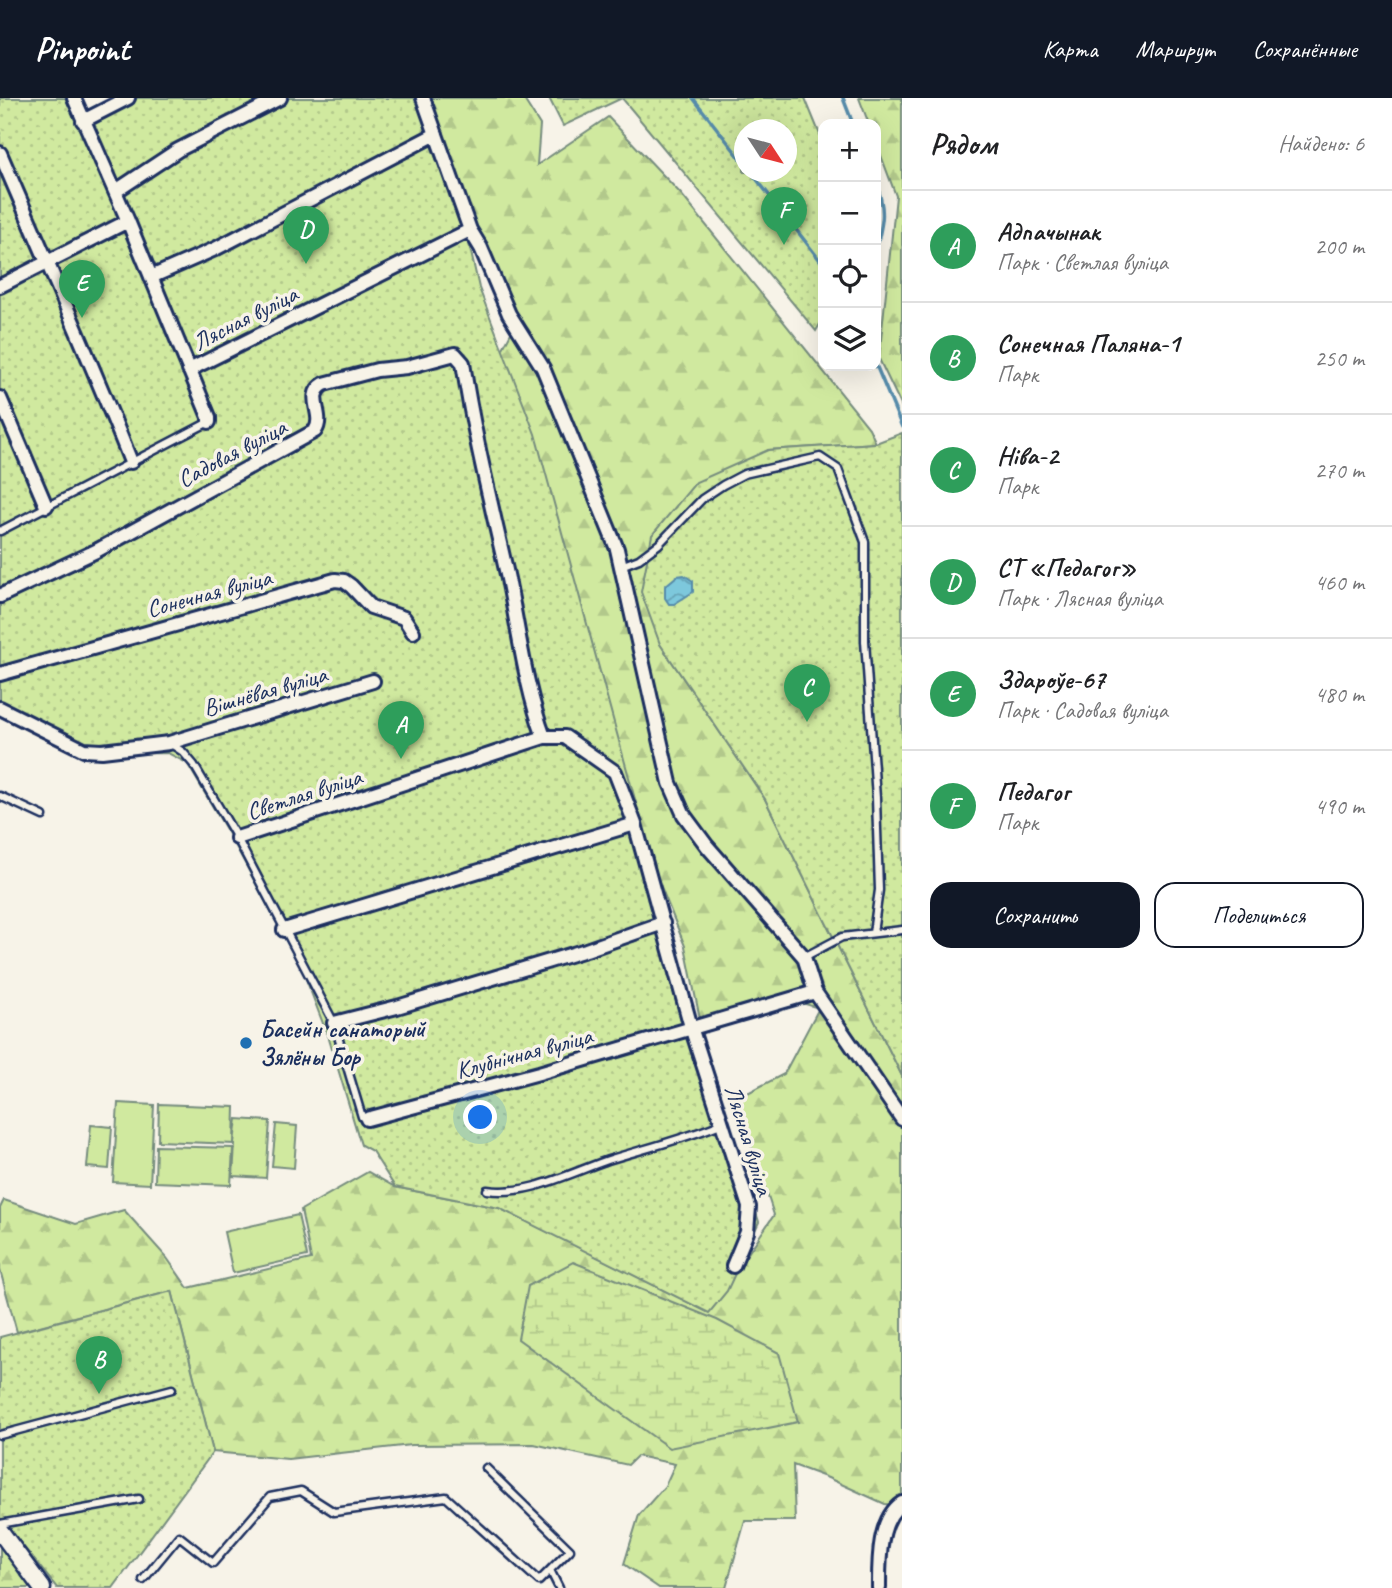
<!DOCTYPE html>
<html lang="ru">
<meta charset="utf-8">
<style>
:root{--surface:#fff;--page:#f2f2f2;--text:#202124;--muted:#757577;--line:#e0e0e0;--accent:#111827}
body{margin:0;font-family:Caveat,sans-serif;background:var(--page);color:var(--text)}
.controls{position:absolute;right:21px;top:21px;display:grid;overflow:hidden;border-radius:14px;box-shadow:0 7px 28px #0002}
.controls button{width:63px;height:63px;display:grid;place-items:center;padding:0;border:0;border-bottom:2px solid var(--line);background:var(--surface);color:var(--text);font:35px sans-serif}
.compass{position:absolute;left:734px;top:21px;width:63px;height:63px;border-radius:50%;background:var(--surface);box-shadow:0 7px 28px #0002;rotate:126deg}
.you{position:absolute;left:481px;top:1020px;width:24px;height:24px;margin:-18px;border:5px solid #fff;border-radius:50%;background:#1a73e8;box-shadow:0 0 0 10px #1a73e833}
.badge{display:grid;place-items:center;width:46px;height:46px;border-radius:50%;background:var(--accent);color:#fff;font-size:23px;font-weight:700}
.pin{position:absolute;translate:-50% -58px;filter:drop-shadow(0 2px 4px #0008)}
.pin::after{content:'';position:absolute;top:37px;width:24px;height:21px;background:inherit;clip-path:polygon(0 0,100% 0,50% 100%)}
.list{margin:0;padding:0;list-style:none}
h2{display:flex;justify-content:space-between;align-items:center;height:91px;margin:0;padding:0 28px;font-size:30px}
h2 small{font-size:23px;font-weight:400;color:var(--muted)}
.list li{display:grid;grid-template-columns:46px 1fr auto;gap:21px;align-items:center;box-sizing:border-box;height:112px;padding:0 28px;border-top:2px solid var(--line)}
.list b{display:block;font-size:26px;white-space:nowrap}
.list p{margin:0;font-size:23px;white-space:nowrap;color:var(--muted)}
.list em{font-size:23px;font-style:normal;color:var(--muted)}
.actions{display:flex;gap:14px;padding:21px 28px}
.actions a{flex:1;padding:16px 0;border:2px solid var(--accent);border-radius:21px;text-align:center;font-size:24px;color:var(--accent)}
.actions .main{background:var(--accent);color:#fff}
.icon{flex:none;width:38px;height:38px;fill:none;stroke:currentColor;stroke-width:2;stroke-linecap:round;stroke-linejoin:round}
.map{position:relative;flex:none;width:902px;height:1490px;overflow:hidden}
header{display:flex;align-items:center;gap:42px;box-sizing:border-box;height:98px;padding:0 35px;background:var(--accent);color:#fff}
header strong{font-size:33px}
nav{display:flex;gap:38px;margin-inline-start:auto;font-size:24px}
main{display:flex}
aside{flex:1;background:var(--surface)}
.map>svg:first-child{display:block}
.forest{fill:url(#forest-firs);stroke:#768c7e;stroke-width:2}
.wetland{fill:url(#wetland-marsh);stroke:#768c7e;stroke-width:2}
.garden{fill:url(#garden-dots);stroke:#768c7e;stroke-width:2;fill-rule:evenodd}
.pitch{fill:#d0e99f;stroke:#768c7e;stroke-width:2}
.water{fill:url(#water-waves);stroke:#568baa;stroke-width:2}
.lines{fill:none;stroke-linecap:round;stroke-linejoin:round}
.stream{stroke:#568baa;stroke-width:3.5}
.lane-casing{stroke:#1b2f5e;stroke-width:11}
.street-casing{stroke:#1b2f5e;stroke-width:18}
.secondary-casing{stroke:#1b2f5e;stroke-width:21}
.lane{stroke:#f7f3e8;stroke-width:6}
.street{stroke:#f7f3e8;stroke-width:12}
.secondary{stroke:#f7f3e8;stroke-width:16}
.poi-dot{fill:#1f6fb2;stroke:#f7f3e8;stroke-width:2.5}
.labels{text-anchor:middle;stroke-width:7;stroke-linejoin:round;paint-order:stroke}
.street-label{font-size:24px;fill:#1b2f5e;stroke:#f7f3e8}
.poi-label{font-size:24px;font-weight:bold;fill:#1b2f5e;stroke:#f7f3e8;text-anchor:start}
</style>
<header>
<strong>Pinpoint</strong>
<nav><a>Карта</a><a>Маршрут</a><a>Сохранённые</a></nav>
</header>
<main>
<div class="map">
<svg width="902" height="1490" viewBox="0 0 902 1490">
<defs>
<pattern id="forest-firs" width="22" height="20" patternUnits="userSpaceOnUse" patternTransform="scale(1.75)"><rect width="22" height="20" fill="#d0e99f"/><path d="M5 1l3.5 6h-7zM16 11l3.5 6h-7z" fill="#b2c88b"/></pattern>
<pattern id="wetland-marsh" width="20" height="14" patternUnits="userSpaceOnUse" patternTransform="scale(1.75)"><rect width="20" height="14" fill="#d0e99f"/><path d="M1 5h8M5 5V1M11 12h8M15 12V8" fill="none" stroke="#b2c88b"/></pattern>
<pattern id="garden-dots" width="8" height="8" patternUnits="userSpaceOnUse" patternTransform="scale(1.75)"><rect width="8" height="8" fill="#d0e99f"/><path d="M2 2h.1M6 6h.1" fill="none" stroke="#b2c88b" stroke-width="1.8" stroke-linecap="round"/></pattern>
<pattern id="water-waves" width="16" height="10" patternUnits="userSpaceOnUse" patternTransform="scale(1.75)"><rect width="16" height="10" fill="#7dc8dc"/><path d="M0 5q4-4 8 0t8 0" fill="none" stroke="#66a3b6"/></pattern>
</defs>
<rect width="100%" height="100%" fill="#f7f3e8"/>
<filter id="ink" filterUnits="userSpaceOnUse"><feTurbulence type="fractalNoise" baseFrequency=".0143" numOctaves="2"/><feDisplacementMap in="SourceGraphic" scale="14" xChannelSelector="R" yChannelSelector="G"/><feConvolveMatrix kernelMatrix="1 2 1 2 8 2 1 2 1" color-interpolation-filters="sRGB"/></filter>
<g filter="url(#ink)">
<path class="forest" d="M427 0H523L540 27 537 67 608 19 681 96 869 330 876 345 768 352 660 546 765 701 902 978V1407L885 1406 828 1380 793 1367 795 1423H745L726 1490H659L624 1466 639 1417 665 1388 675 1366 637 1358 628 1367 534 1346 411 1347 288 1361 213 1354 172 1193 17 1234 0 1172V1110L4 1102 76 1126 124 1112 167 1160 188 1190 311 1161 301 1112 368 1074 395 1089 499 1110 708 1214 774 1117 736 1001 784 976 819 910 785 900 701 926 685 848 587 606 498 260 516 225 431 40Z
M859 0H902V309L879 261 896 98 876 44V26H869Z
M0 1438 38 1490H0Z"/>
<path class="wetland" d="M573 1164 717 1222 779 1255 798 1324 669 1350 518 1241 528 1188Z"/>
<path class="garden" d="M0 0H68L81 28 135 0H417L428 40 468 141 479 190 535 336 697 928 759 1124 727 1193 709 1215 499 1110 395 1089 372 1053 361 1047 329 941 304 876 233 743 187 665 168 655 104 656 0 615Z
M549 0H805L823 44V221L816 233 622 0 563 28ZM744 32H786V74H744Z
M902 335V978L765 701 660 546 641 494 652 437 696 384 768 352 876 345Z
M172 1193 213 1354 113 1490H57L0 1420V1239Z"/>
<path class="pitch" d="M118 1005 154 1007 150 1086 113 1084Z
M159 1006 235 1009 234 1045 237 1021 270 1023 266 1080 233 1078 235 1046 158 1043Z
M276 1026 297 1028 294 1070 272 1068Z
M91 1027 112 1029 109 1071 87 1069Z
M156 1048 233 1050 231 1087 155 1084Z
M298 1117 307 1158 233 1175 224 1134Z"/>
<path class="water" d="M684 477 693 483V494L674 506H669L665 500V488L677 478Z"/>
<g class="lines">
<path class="stream" d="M693 0 744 65
M843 0 853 26
M751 74 823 166
M876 85C886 112 883 124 876 151
M876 267 902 329"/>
<g class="lane-casing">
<path id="lane" d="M0 433 209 324
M621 468 639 461 659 446 702 401 723 387 744 376 820 359 838 371 865 444V543L876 700 879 792 873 835
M171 646 183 654 194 667 237 740 334 925 362 1019 367 1021
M0 698 43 718
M804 859 842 839 902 832
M487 1092C528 1098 570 1075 608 1062 647 1050 685 1041 723 1025
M0 1337 172 1291
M486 1370 570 1452 550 1472 559 1490
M0 1426 139 1401
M143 1482 179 1438 213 1465 270 1399 301 1393 334 1414 446 1399 539 1483 550 1472"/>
</g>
<g class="street-casing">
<path id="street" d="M423 0 470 132 481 150 509 216 543 270 617 451 670 685 684 717 707 748 804 859 815 894 902 1021
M83 23 128 0
M0 55C44 158 90 260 131 364
M116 93 178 52 280 0
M128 123 209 319V324
M151 179 215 151 436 36
M0 188 128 123 74 0
M189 272 470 132
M0 300 46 408
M0 498 96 453 315 333C326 317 304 298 324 286L377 272 407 269 455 256 463 265C474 338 492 409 508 481 519 533 525 588 544 639
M0 576 335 482 344 483 351 488 371 509 404 520 413 534
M0 610 84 652 102 653 169 645 373 583
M237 740 544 639H565L615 674 635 726 691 929 749 1109 747 1134 733 1168
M284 832 635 726
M334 925 397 909 586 852 663 825
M367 1021 539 975 815 894
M879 1490C879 1464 878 1421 902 1405"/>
</g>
<g class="secondary-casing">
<path id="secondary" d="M0 1433 42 1490"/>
</g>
<use href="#lane" class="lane"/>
<use href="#street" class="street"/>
<use href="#secondary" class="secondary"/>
</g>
</g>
<circle class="poi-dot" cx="246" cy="945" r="7"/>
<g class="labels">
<g class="street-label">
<text transform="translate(245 220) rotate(-27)" y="8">Лясная вуліца</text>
<text transform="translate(232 355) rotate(-28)" y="8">Садовая вуліца</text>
<text transform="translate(209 495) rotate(-15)" y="8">Сонечная вуліца</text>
<text transform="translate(265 593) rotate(-16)" y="8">Вішнёвая вуліца</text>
<text transform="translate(304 696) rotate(-18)" y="8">Светлая вуліца</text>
<text transform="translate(524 955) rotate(-15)" y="8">Клубнічная вуліца</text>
<text transform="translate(749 1042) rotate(73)" y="8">Лясная вуліца</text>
</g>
<g class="poi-label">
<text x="260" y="939">Басейн санаторый<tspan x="260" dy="28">Зялёны Бор</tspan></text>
</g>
</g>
</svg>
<div class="controls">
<button>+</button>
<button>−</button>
<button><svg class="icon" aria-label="locate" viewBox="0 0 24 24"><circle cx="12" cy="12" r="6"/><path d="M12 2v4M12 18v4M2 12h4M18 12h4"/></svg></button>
<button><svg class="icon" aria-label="layers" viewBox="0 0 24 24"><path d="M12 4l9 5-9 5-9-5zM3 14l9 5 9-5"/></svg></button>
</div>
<svg class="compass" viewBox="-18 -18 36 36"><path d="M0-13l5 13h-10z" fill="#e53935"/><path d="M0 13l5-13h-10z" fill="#757577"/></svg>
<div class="you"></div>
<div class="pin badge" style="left:401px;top:661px;background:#2e9e5b">A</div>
<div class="pin badge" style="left:99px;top:1296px;background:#2e9e5b">B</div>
<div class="pin badge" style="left:807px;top:624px;background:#2e9e5b">C</div>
<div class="pin badge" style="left:306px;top:166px;background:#2e9e5b">D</div>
<div class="pin badge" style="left:82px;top:220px;background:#2e9e5b">E</div>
<div class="pin badge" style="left:784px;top:147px;background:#2e9e5b">F</div>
</div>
<aside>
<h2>Рядом<small>Найдено: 6</small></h2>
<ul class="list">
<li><span class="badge" style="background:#2e9e5b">A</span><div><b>Адпачынак</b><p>Парк · Светлая вуліца</p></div><em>200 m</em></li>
<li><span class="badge" style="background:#2e9e5b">B</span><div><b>Сонечная Паляна-1</b><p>Парк</p></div><em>250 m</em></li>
<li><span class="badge" style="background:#2e9e5b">C</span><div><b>Ніва-2</b><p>Парк</p></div><em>270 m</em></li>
<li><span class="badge" style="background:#2e9e5b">D</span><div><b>СТ «Педагог»</b><p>Парк · Лясная вуліца</p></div><em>460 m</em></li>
<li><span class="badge" style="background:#2e9e5b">E</span><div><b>Здароўе-67</b><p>Парк · Садовая вуліца</p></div><em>480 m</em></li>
<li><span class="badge" style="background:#2e9e5b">F</span><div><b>Педагог</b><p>Парк</p></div><em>490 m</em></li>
</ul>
<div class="actions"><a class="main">Сохранить</a><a>Поделиться</a></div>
</aside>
</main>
